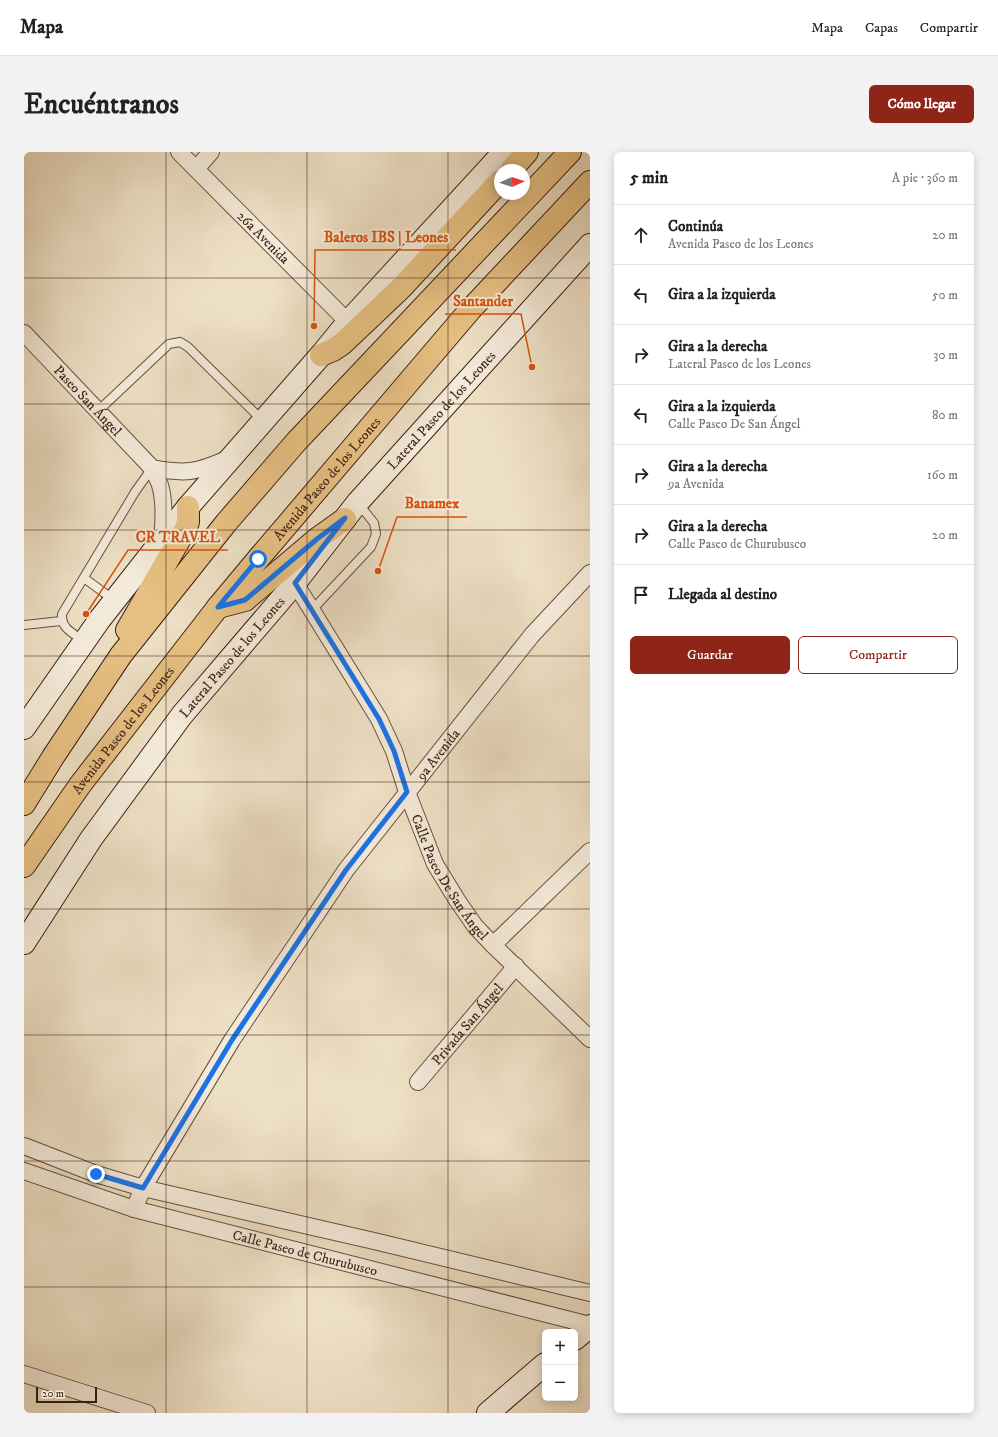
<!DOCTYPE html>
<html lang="es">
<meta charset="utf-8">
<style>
:root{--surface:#fff;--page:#f2f2f2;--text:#222;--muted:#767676;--line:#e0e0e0;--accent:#8f2418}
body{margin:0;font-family:"IM FELL DW Pica",serif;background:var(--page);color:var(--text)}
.controls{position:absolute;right:12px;bottom:12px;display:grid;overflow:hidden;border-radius:6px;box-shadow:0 2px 10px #0003}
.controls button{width:36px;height:36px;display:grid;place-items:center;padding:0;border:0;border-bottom:1px solid var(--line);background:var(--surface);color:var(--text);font:20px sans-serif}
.compass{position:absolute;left:470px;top:12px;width:36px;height:36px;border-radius:50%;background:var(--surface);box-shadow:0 2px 10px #0003;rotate:87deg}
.scale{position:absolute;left:12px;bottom:10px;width:61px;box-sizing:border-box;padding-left:4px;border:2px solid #3e1e12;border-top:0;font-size:11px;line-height:14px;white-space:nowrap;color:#3e1e12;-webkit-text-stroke:3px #f3ead9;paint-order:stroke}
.stop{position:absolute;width:12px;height:12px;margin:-9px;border:3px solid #1a73e8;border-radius:50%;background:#fff}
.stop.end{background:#1a73e8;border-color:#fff;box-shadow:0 1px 4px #0008}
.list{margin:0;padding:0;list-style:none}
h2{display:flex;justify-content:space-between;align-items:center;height:52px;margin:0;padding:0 16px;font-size:17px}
h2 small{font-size:13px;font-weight:400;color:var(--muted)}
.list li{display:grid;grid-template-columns:26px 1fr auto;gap:12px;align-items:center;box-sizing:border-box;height:60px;padding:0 16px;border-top:1px solid var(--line)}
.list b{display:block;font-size:15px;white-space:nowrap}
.list p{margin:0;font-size:13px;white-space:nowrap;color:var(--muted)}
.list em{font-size:13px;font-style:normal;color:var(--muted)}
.actions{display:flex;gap:8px;padding:12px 16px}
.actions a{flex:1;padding:9px 0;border:1px solid var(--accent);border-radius:6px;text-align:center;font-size:14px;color:var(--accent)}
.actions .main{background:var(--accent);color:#fff}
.icon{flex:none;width:22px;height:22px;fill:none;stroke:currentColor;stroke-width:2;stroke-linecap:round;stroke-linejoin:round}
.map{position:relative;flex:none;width:566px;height:1261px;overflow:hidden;border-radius:6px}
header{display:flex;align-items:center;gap:24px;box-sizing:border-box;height:56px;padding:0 20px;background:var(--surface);border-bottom:1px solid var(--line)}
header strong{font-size:19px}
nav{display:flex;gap:22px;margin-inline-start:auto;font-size:14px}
.intro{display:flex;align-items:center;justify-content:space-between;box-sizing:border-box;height:96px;padding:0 24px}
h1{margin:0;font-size:28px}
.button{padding:10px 18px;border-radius:6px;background:var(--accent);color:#fff;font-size:14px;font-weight:700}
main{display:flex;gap:24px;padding:0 24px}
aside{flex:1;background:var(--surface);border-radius:6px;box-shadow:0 2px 10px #0003}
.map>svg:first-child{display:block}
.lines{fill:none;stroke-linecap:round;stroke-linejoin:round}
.lane-casing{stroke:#6a4e3e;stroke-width:10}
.street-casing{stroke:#6a4e3e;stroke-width:18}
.secondary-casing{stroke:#3e1e12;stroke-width:24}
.primary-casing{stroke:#3e1e12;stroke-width:24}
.lane{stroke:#f3ead9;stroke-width:8}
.street{stroke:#f3ead9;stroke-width:16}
.secondary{stroke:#f3ead9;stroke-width:22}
.primary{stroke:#e6c082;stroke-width:22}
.route{stroke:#1a73e8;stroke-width:5}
.grid{fill:none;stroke:#3e1e12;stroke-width:1;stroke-opacity:0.55}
.labels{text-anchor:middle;stroke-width:4;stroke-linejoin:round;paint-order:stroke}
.street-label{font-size:14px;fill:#3e1e12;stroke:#f3ead9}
.leader{fill:none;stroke:#d7530d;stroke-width:1.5}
.callout-dot{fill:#d7530d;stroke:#f3ead9;stroke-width:1.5}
.callout-label{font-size:15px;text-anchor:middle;font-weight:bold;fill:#d7530d;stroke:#f3ead9;stroke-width:4;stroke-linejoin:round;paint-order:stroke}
</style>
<header>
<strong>Mapa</strong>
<nav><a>Mapa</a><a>Capas</a><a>Compartir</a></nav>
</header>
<div class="intro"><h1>Encuéntranos</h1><a class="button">Cómo llegar</a></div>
<main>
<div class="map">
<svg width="566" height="1261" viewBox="0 0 566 1261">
<rect width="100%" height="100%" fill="#eddfc4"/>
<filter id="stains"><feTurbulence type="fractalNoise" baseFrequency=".005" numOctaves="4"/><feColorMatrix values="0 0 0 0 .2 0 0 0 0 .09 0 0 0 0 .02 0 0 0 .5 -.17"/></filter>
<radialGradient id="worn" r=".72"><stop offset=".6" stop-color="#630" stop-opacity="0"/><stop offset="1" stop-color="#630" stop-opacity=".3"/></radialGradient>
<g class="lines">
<g class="lane-casing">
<path id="lane" d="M74 259 145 192 156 190 164 195 238 268
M60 426 90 448
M288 458 347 395 352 382 350 371 334 351
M0 473 37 469
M60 489C49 481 37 477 38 462L111 340 128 316"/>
</g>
<g class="street-casing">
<g id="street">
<path id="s1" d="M155 0 324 170"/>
<path d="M172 17 187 0"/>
<path id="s2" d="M0 181 128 316C131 322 134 327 136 333 141 350 140 369 138 387"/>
<path d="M128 316C161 322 172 321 203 307"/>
<path id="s3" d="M271 431 355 567 370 599 383 640 411 712 433 748 451 774 469 793 566 887"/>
<path d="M469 793 566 699"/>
<path id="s4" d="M394 930 492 814"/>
<path d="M0 994 72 1022 119 1036 350 1089 566 1141"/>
<path id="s5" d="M0 1019 110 1057 566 1173"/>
<path id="s6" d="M110 1057 119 1036 208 888 322 718 508 483 566 421"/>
<path d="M0 1222 123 1261"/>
</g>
</g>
<g class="secondary-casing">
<g id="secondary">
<path d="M0 576 76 467 164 355 297 203 324 170 480 0"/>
<path id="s7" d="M0 791 67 687 158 563 271 431 334 350 566 93"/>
<path d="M551 1187 566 1174"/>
<path d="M464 1261 521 1212"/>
</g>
</g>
<g class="primary-casing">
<g id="primary">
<path d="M487 18 503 0"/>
<path d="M297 203 309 198 318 192 377 136 476 29"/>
<path d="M194 455 221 448 293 387 321 367"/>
<path d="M103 478 161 378 164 370V355"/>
<path d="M0 652 29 605 97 503 202 371 272 290 546 0"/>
<path id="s8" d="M0 714 56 633 194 455 234 407 446 158 566 30"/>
</g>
</g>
<use href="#lane" class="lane"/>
<use href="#street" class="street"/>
<use href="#secondary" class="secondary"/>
<use href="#primary" class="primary"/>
</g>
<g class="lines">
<path class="route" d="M72 1022 119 1036 208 888 322 718 383 640 370 599 355 567 271 431 321 366 293 387 221 448 194 455 234 407"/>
</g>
<path class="grid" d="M142 0V1261M283 0V1261M424 0V1261M0 126H566M0 252H566M0 378H566M0 504H566M0 630H566M0 757H566M0 883H566M0 1009H566M0 1135H566"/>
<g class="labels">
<g class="street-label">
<text dy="5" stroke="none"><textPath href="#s1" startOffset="120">26a Avenida</textPath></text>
<text dy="5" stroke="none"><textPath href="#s2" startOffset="93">Paseo San Ángel</textPath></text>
<text dy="5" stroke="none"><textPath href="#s7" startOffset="678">Lateral Paseo de los Leones</textPath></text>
<text dy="5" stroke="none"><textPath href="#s8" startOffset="492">Avenida Paseo de los Leones</textPath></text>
<text dy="5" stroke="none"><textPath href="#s7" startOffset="354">Lateral Paseo de los Leones</textPath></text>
<text dy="5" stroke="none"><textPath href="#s8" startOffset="168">Avenida Paseo de los Leones</textPath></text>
<text dy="5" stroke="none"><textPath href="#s6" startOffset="548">9a Avenida</textPath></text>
<text dy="5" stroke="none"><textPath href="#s3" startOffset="334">Calle Paseo De San Ángel</textPath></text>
<text dy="5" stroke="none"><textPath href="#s4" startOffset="76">Privada San Ángel</textPath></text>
<text dy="5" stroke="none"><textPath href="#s5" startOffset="293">Calle Paseo de Churubusco</textPath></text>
</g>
</g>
<path class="leader" d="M290 174L291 98H432M508 215L497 162H421M354 419L373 365H443M62 462L104 398H204"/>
<g class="callout-dot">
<circle cx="290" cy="174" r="4"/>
<circle cx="508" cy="215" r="4"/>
<circle cx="354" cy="419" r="4"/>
<circle cx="62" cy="462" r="4"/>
</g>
<g class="callout-label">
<text x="362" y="90">Baleros IBS | Leones</text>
<text x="459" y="154">Santander</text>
<text x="408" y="356">Banamex</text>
<text x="154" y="390">CR TRAVEL</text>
</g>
<rect width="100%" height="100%" filter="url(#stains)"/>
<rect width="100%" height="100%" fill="url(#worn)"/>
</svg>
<div class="controls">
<button>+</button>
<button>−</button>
</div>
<svg class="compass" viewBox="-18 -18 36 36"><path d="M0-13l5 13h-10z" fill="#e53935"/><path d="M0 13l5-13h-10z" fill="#767676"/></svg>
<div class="scale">20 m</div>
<div class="stop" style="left:234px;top:407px"></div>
<div class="stop end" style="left:72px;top:1022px"></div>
</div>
<aside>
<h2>5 min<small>A pie · 360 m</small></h2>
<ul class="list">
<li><svg class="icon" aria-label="ahead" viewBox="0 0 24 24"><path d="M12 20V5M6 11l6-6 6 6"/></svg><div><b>Continúa</b><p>Avenida Paseo de los Leones</p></div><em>20 m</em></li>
<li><svg class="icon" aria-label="left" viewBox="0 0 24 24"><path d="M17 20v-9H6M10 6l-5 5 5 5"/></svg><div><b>Gira a la izquierda</b></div><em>50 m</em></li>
<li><svg class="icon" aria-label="right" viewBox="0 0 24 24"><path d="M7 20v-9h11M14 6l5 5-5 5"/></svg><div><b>Gira a la derecha</b><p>Lateral Paseo de los Leones</p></div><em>30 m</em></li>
<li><svg class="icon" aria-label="left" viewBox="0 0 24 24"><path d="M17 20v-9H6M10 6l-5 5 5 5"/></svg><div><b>Gira a la izquierda</b><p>Calle Paseo De San Ángel</p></div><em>80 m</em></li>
<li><svg class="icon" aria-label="right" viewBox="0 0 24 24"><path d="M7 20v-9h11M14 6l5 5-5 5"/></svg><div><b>Gira a la derecha</b><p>9a Avenida</p></div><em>160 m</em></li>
<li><svg class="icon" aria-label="right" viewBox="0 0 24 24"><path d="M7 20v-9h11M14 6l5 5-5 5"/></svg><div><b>Gira a la derecha</b><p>Calle Paseo de Churubusco</p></div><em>20 m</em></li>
<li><svg class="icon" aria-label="arrive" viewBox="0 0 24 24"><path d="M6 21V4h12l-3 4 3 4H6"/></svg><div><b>Llegada al destino</b></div></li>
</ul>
<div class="actions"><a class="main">Guardar</a><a>Compartir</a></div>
</aside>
</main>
